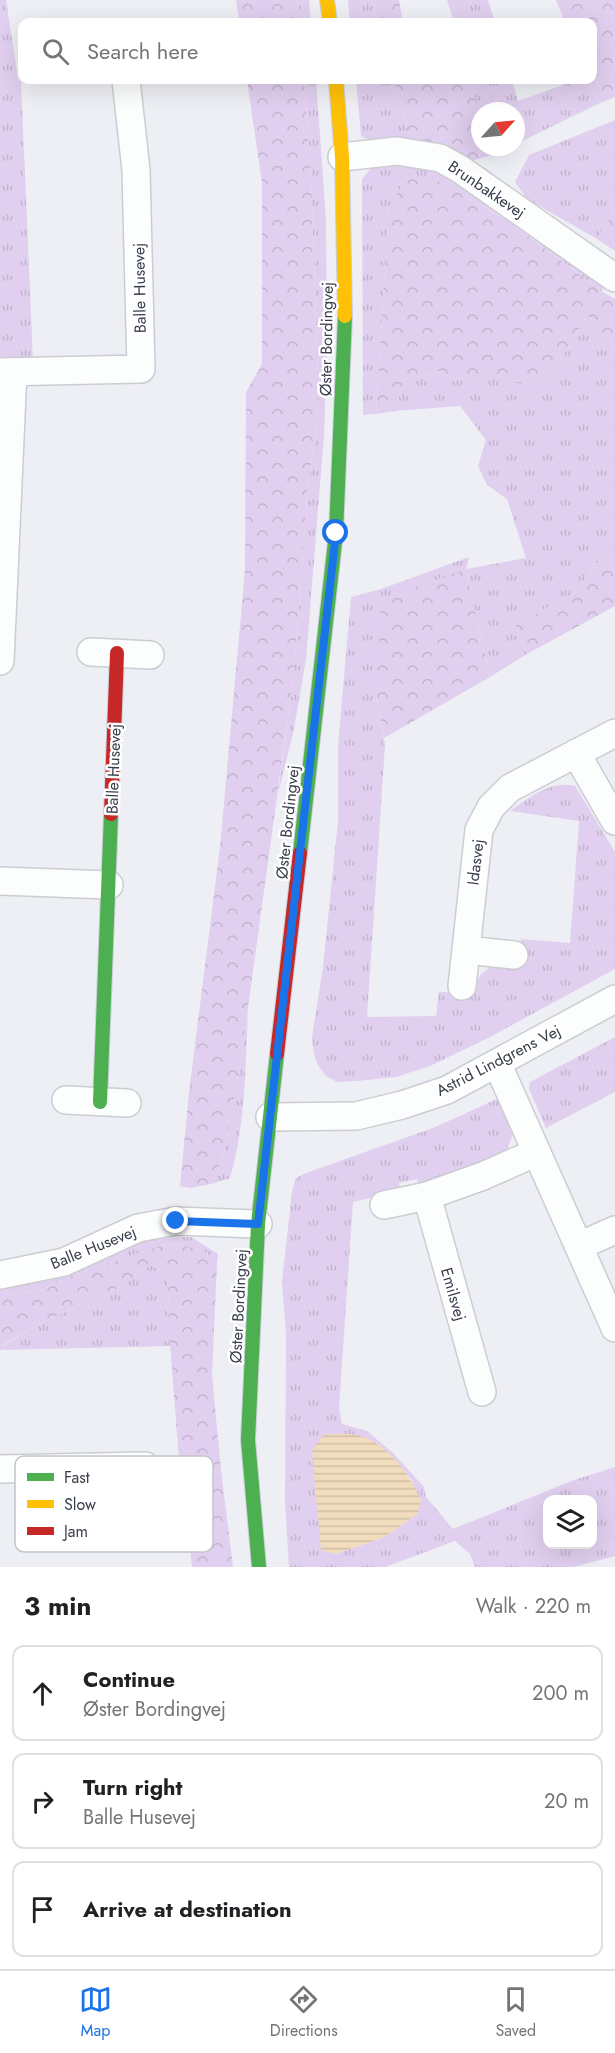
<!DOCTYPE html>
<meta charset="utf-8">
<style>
:root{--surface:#fff;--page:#f2f2f2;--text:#202124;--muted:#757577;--line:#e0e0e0;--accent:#1a73e8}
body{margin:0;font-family:Jost,sans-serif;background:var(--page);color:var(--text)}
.controls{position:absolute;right:18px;bottom:18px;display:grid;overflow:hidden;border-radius:12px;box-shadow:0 6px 24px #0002}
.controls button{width:54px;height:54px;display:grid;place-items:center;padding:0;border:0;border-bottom:2px solid var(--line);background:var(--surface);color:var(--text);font:30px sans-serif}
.compass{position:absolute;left:471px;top:102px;width:54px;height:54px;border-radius:50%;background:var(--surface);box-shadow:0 6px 24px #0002;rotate:63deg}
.stop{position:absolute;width:18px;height:18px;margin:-14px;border:4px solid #1a73e8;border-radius:50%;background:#fff}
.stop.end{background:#1a73e8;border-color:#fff;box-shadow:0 2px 6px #0008}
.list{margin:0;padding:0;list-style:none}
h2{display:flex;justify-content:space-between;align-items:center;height:78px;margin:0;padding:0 24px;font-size:26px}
h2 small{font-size:20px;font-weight:400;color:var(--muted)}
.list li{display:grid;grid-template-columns:39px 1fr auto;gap:18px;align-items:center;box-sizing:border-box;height:96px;margin:0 12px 12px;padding:0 12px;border:2px solid var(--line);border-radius:12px}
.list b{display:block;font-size:22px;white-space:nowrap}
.list p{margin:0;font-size:20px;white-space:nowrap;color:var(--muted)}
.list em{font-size:20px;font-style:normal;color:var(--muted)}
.icon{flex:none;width:33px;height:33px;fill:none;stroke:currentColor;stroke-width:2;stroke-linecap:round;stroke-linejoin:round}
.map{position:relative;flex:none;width:615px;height:1567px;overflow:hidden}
.search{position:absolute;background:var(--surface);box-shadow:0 6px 24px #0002;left:18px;right:18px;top:18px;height:66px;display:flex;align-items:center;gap:15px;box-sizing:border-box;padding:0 21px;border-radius:12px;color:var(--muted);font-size:22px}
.sheet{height:402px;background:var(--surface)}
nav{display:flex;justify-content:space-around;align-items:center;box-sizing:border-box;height:84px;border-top:2px solid var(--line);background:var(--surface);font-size:16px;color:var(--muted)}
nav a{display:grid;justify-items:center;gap:3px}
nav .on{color:var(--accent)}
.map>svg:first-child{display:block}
.grass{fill:url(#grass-tufts);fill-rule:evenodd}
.forest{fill:url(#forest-crowns)}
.water{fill:url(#water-rules)}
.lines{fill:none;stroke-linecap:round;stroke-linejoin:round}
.street-casing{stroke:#cbcdd2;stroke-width:30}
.fast-casing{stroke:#cccddb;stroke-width:16}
.slow-casing{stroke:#cccddb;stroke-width:16}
.jam-casing{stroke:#cccddb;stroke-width:16}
.street{stroke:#fcfdfd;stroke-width:27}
.fast{stroke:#4caf50;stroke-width:14}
.slow{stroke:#ffc107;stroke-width:14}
.jam{stroke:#c62828;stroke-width:14}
.route{stroke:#1a73e8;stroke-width:8}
.labels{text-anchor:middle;stroke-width:5;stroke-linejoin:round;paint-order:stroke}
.street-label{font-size:16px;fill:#383d4b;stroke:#fff}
.key{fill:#fff;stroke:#c3c5c9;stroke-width:1.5}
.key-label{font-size:16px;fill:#383d4b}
</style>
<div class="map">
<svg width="615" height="1567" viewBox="0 0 615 1567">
<defs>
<pattern id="grass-tufts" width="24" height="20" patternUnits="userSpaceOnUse" patternTransform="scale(1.5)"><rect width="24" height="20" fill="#e1cfef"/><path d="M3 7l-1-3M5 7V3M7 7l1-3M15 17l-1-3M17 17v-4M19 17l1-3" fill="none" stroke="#c2b3ce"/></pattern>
<pattern id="forest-crowns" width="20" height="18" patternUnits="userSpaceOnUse" patternTransform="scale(1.5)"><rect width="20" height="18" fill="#e1cfef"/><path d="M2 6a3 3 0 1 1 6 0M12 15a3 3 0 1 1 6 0" fill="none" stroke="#c2b3ce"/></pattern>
<pattern id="water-rules" width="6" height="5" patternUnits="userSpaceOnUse" patternTransform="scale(1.5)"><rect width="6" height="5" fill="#f2dcbe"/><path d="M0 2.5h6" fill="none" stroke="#d0bea5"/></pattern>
</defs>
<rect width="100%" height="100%" fill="#eeeff4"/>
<path class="grass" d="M0 0H6L18 79 21 82 33 361H0Z
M297 0H309L311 22H301Z
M348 0H371L377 22H350Z
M447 0H488L495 22H454Z
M304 80H316L326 219 327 349 324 436 306 659 294 729 278 794 294 673 308 485 319 407 311 175Z
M356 80H394L409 132 447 149 375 143 361 136Z
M470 80H512L518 101 577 80H589L598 104 516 144V111H480V113Z
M615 120V210L597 239 527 199 515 182 529 155Z
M391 162 434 169 461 179 605 287 601 291 511 222 435 179 389 207 376 414 363 415 362 179 372 167Z
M587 315 615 347V552L596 564 575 593 515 625 527 654 490 677 466 569 376 695 385 745 367 1017 436 1016 439 992 471 993 481 974 491 966H520L521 939 570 943 579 821 510 811C531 797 549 780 575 786L615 852V969L488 1038 430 1066 396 1077 358 1081 337 1082 326 1076 318 1065 314 1055 312 1037 323 967 338 821V745L351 597 381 589 469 557 466 569 526 558 507 499 487 485 478 466 486 440 460 406 395 411 404 380 442 371 454 380 494 374 532 387 548 381Z
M248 1011C245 1067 246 1124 230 1178L211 1184 223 1158 241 1059Z
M615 1037V1092L546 1128 529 1089 530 1082Z
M499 1098 516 1128 506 1151 498 1157 419 1188 417 1179 399 1183 400 1191 353 1202 339 1408 342 1424 367 1431 393 1453 424 1487 426 1497 453 1529 574 1480 615 1467V1556L573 1567H475L470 1554 455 1541 385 1567H289L285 1502 286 1335 282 1282 292 1191 296 1178 306 1173 433 1128ZM376 1442 391 1456 412 1480 417 1514 385 1537 335 1554ZM548 1500H592V1544H548Z
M191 1237 218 1254 217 1264 203 1250 169 1243 70 1276 38 1292 0 1294V1287C16 1279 37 1284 55 1279 81 1272 105 1255 131 1245 151 1238 170 1238 191 1237Z
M150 1265 165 1272 168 1287 170 1346 0 1350V1345L2 1346 43 1322 121 1287Z"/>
<path class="forest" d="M236 0H297L301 22H239Z
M371 0H399L403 22H377Z
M556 0H615V97L598 104 589 80H592V22H565Z
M247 80H304L311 175 319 407 308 485 294 673 241 1059 223 1158 211 1184 190 1188 180 1186 189 1092 220 847 245 570 246 392 262 364V183Z
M394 80H470L480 113V147H490L492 155 468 162 409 132Z
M407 177 435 179 510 222 601 291 615 299V347L587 315 548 381 532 388 494 374 454 380 441 371 404 380 395 411 376 414 389 207Z
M615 210V251L597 239Z
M615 552V606L527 654 515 625 575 593 596 564Z
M466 569 490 677 384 738 376 695 381 600Z
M169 1243 203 1250 217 1264 212 1375 221 1470 233 1567H192L178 1448 169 1330 168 1287 165 1272 150 1265 121 1287 43 1322 1 1346 0 1345V1294L38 1292 70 1276Z"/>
<path class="water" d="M324 1434C334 1434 347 1433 357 1435 387 1442 409 1473 421 1500L417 1514 385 1537 335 1554 321 1550 312 1451Z"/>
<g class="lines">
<g class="street-casing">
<path id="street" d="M342 157 397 151 440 158 460 169 615 278
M0 372 141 369 136 170 126 80
M91 652 150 655
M0 661 13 372
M576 753 615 821
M0 881 109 885
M466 950 514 955
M462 986 479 830 491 807 510 788 615 733
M497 1063 615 1328
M66 1100 127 1103
M270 1117 356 1116 402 1105 447 1090 615 999
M427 1196 482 1392
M384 1205 427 1196 483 1176 537 1152
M579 1246 615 1230
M0 1275 64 1262 138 1228 176 1221 258 1224
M0 1469 145 1466"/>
</g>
<g class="fast-casing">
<path id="fast" d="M300 853 336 533 345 316
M100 1102 111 814
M259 1567 248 1440 258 1224 277 1054"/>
</g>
<g class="slow-casing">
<path id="slow" d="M327 0 330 22
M336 80 342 157 345 316"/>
</g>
<g class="jam-casing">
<path id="jam" d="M111 814 117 653
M277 1054 300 853"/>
</g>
<use href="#street" class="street"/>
<use href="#fast" class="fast"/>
<use href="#slow" class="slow"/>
<use href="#jam" class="jam"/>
</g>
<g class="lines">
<path class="route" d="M176 1221 258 1224 336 533"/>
</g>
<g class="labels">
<g class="street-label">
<text transform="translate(487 189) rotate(34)" y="6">Brunbakkevej</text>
<text transform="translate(139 288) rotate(-91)" y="6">Balle Husevej</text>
<text transform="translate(326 339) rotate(-89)" y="6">Øster Bordingvej</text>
<text transform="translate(113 769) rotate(-88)" y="6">Balle Husevej</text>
<text transform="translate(287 822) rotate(-84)" y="6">Øster Bordingvej</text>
<text transform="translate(475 862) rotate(-83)" y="6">Idasvej</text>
<text transform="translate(498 1060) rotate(-27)" y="6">Astrid Lindgrens Vej</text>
<text transform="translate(93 1247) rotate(-22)" y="6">Balle Husevej</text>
<text transform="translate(454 1294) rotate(74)" y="6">Emilsvej</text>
<text transform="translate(238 1306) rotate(-87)" y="6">Øster Bordingvej</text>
</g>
</g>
<rect x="15" y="1456" width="198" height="96" rx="9" class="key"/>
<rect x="27" y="1473" width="27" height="8" fill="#4caf50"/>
<rect x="27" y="1500" width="27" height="8" fill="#ffc107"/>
<rect x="27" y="1527" width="27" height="8" fill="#c62828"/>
<g class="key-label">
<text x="64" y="1483">Fast</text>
<text x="64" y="1510">Slow</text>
<text x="64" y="1537">Jam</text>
</g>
</svg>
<div class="controls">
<button><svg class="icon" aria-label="layers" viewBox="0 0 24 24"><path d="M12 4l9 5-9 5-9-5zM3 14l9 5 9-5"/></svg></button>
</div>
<svg class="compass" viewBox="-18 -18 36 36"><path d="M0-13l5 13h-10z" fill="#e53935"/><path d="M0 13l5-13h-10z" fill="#757577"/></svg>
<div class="stop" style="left:336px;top:533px"></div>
<div class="stop end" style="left:176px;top:1221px"></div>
<div class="search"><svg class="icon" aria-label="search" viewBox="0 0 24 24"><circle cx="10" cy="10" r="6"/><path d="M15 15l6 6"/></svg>Search here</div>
</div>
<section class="sheet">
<h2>3 min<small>Walk · 220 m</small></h2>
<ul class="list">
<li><svg class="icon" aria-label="ahead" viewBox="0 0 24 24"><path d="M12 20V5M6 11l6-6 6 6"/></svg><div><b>Continue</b><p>Øster Bordingvej</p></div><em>200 m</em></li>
<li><svg class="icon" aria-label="right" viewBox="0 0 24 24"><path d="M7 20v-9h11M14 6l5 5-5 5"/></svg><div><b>Turn right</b><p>Balle Husevej</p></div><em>20 m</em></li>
<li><svg class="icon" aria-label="arrive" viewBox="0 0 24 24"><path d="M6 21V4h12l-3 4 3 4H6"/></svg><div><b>Arrive at destination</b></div></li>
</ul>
</section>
<nav>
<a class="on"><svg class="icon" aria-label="map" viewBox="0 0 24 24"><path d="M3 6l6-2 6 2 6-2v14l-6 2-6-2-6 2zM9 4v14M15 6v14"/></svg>Map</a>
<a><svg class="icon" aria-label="directions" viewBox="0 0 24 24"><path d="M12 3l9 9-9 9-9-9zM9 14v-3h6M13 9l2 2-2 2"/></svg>Directions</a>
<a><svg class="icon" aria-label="saved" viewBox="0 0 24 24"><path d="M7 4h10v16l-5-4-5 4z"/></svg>Saved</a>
</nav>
